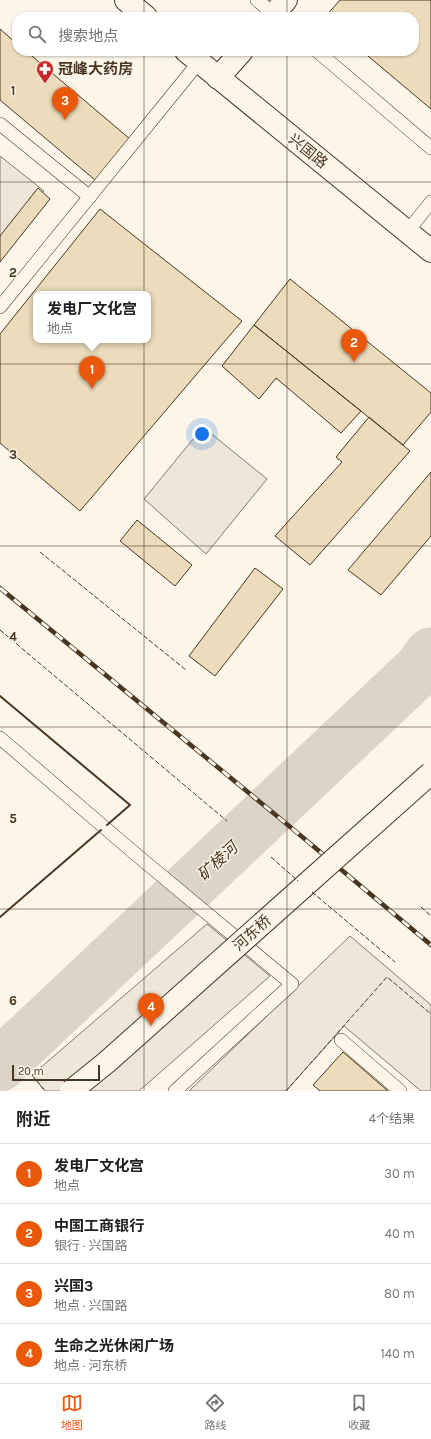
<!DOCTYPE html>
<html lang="zh">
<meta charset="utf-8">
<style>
:root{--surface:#fff;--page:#f2f2f2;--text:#202124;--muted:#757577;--line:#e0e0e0;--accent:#ea580c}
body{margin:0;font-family:Karla,"Noto Sans SC",sans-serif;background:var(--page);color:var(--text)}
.scale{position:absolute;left:12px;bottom:10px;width:88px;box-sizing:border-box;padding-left:4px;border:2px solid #4a3520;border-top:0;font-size:11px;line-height:14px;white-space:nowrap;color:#4a3520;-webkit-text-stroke:3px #fbf6e9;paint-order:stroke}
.you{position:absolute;left:202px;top:434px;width:14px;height:14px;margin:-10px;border:3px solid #fff;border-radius:50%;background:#1a73e8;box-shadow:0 0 0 6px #1a73e833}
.badge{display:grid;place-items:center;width:26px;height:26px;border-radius:50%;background:var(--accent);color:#fff;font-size:13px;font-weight:700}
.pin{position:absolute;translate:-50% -33px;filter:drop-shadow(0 1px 2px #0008)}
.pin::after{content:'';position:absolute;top:21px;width:14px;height:12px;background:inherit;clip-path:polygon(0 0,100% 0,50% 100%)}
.popup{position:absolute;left:33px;top:291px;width:118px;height:52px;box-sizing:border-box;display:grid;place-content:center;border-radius:8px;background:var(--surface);filter:drop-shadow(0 1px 3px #0005);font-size:13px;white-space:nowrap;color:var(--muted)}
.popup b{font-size:15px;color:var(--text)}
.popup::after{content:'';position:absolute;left:50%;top:100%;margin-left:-8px;border:8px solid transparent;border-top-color:var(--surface)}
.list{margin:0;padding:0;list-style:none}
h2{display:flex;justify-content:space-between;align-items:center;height:52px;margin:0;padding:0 16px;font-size:17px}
h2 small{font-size:13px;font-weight:400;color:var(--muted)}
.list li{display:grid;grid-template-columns:26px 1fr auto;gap:12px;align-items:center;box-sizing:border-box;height:60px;padding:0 16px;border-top:1px solid var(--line)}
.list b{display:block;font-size:15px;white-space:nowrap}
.list p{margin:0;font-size:13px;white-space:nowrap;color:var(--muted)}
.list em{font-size:13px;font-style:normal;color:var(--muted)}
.icon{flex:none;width:22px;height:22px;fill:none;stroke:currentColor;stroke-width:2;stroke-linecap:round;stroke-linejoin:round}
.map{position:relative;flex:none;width:431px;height:1091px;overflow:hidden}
.search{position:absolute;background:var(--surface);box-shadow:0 1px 3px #0004;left:12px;right:12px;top:12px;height:44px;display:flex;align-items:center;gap:10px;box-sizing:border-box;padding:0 14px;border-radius:16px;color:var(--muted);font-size:15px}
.sheet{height:292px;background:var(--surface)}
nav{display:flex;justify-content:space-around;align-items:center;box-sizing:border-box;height:56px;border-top:1px solid var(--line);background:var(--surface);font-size:11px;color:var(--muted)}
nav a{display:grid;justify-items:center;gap:2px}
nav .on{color:var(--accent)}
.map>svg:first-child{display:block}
.green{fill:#ede6d9;stroke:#887966}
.parking{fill:#ede7d9;stroke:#887966}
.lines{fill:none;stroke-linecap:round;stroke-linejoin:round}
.river{stroke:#dcd4c6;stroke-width:53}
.building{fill:#ecdcbc;stroke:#4a3520;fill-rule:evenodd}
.service-casing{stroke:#4a3520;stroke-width:14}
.minor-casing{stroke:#4a3520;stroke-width:24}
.secondary-casing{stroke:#4a3520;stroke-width:24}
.service{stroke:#fbf6e9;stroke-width:13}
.minor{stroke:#fbf6e9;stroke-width:22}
.secondary{stroke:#fbf6e9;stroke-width:22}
.rail-casing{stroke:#4a3520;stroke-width:4.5}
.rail{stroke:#fbf6e9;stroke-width:3;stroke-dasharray:9;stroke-linecap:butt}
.secondary-bridge-casing{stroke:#4a3520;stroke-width:24;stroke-linecap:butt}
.secondary-bridge{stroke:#fbf6e9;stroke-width:22}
.fence{stroke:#4a3520;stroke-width:1;stroke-dasharray:5 2;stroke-linecap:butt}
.wall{stroke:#4a3520;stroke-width:2}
.grid{fill:none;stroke:#4a3520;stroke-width:1;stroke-opacity:0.55}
.labels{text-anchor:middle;stroke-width:3;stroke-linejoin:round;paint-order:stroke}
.poi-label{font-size:15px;font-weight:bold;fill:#4a3520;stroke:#fbf6e9;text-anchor:start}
.street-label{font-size:15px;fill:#4a3520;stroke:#fbf6e9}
.water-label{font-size:16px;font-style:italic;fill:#4a3520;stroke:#fbf6e9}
.grid-label{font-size:13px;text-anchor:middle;font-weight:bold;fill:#4a3520;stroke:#fbf6e9;stroke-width:3;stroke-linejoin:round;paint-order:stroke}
</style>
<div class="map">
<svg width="431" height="1091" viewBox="0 0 431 1091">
<rect width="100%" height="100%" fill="#fbf6e9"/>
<path class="green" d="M0 156 44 191 0 246Z
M203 427 267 479 206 554 144 499Z
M350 936 431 1005V1091H421L344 1026 286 1091H189Z"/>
<path class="parking" d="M207 924 270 976 139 1091H45L32 1075Z"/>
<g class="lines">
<path class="river" d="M0 1065 421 668 431 654"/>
</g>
<path class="building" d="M340 0H431V109L362 51H414V17H325Z
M0 29 17 44V51H26L130 139 95 180 0 100Z
M38 188 50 199 0 262V236Z
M100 209 242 321 80 511 0 443V334ZM36 294H148V340H36Z
M290 279 431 393V412L403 445 254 325Z
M254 325 361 411 341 433 276 378 259 399 222 366Z
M369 417 410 451 310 565 275 536 342 462 336 457Z
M431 472V536L381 595 348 570Z
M137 520 192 565 175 586 120 541Z
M255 568 283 589 215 676 189 656Z
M343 1052 388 1091H320L313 1085Z"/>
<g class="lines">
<g class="service-casing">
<path id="service" d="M257 0 277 17
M317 51 431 148
M0 124 90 197
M407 232 431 202
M0 307 199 62
M0 738 139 857 292 984 175 1091
M341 1040 400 1091"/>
</g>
<g class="minor-casing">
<path id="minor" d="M271 17 286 0
M218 78 242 51"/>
</g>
<g class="secondary-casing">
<path id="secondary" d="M126 0 146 17
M186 51 431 251"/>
</g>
<use href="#service" class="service"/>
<use href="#minor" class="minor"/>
<use href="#secondary" class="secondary"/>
<g class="rail-casing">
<path id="rail" d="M0 588 294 830 431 945"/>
</g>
<use href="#rail" class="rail"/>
<g class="secondary-bridge-casing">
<path id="secondary-bridge" d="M71 1091 107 1062 431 773"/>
</g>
<use href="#secondary-bridge" class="secondary-bridge"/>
<path class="fence" d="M40 552 186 670
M0 630 227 821
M271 857 298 881
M312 892 395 962
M421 907 431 916
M32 1075 45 1091
M286 1091 387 977 431 1014"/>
<path class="wall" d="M0 696 130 805 107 825
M0 917 101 830"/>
</g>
<path class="grid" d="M144 0V17M287 0V17M144 51V1091M287 51V1091M0 182H431M0 364H431M0 546H431M0 727H431M0 909H431"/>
<defs>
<g id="pharmacy-pin" transform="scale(0.9)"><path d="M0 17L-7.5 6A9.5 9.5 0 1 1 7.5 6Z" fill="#c62828" stroke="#fbf6e9"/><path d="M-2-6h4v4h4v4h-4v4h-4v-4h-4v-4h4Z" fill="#fff"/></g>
</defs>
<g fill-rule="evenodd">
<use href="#pharmacy-pin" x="45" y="69"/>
</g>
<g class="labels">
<g class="poi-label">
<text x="58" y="74">冠峰大药房</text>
</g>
<g class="street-label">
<text transform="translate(308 151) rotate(39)" y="5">兴国路</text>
<text transform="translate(252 933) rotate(-42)" y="5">河东桥</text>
</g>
<g class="water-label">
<text transform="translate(217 861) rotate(-43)" y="6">矿棱河</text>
</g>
</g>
<g class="grid-label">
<text x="13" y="95">1</text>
<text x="13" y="277">2</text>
<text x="13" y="459">3</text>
<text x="13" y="641">4</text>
<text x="13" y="823">5</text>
<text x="13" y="1005">6</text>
</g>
</svg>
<div class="scale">20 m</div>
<div class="you"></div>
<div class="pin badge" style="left:92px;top:389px">1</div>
<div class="popup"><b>发电厂文化宫</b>地点</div>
<div class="pin badge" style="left:354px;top:362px">2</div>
<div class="pin badge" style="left:65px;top:120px">3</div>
<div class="pin badge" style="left:151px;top:1026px">4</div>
<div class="search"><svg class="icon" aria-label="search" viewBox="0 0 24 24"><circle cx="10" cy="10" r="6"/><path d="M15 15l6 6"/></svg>搜索地点</div>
</div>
<section class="sheet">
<h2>附近<small>4个结果</small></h2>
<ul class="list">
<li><span class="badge">1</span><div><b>发电厂文化宫</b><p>地点</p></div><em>30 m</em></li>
<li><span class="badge">2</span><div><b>中国工商银行</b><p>银行 · 兴国路</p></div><em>40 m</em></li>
<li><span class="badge">3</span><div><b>兴国3</b><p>地点 · 兴国路</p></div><em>80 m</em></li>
<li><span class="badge">4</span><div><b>生命之光休闲广场</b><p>地点 · 河东桥</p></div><em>140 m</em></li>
</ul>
</section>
<nav>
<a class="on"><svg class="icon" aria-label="map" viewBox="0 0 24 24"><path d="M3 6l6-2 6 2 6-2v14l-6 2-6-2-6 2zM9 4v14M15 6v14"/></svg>地图</a>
<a><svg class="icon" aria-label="directions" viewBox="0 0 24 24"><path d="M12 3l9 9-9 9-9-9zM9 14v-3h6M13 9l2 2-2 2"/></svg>路线</a>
<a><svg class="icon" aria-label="saved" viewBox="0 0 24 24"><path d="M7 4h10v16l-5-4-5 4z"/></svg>收藏</a>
</nav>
